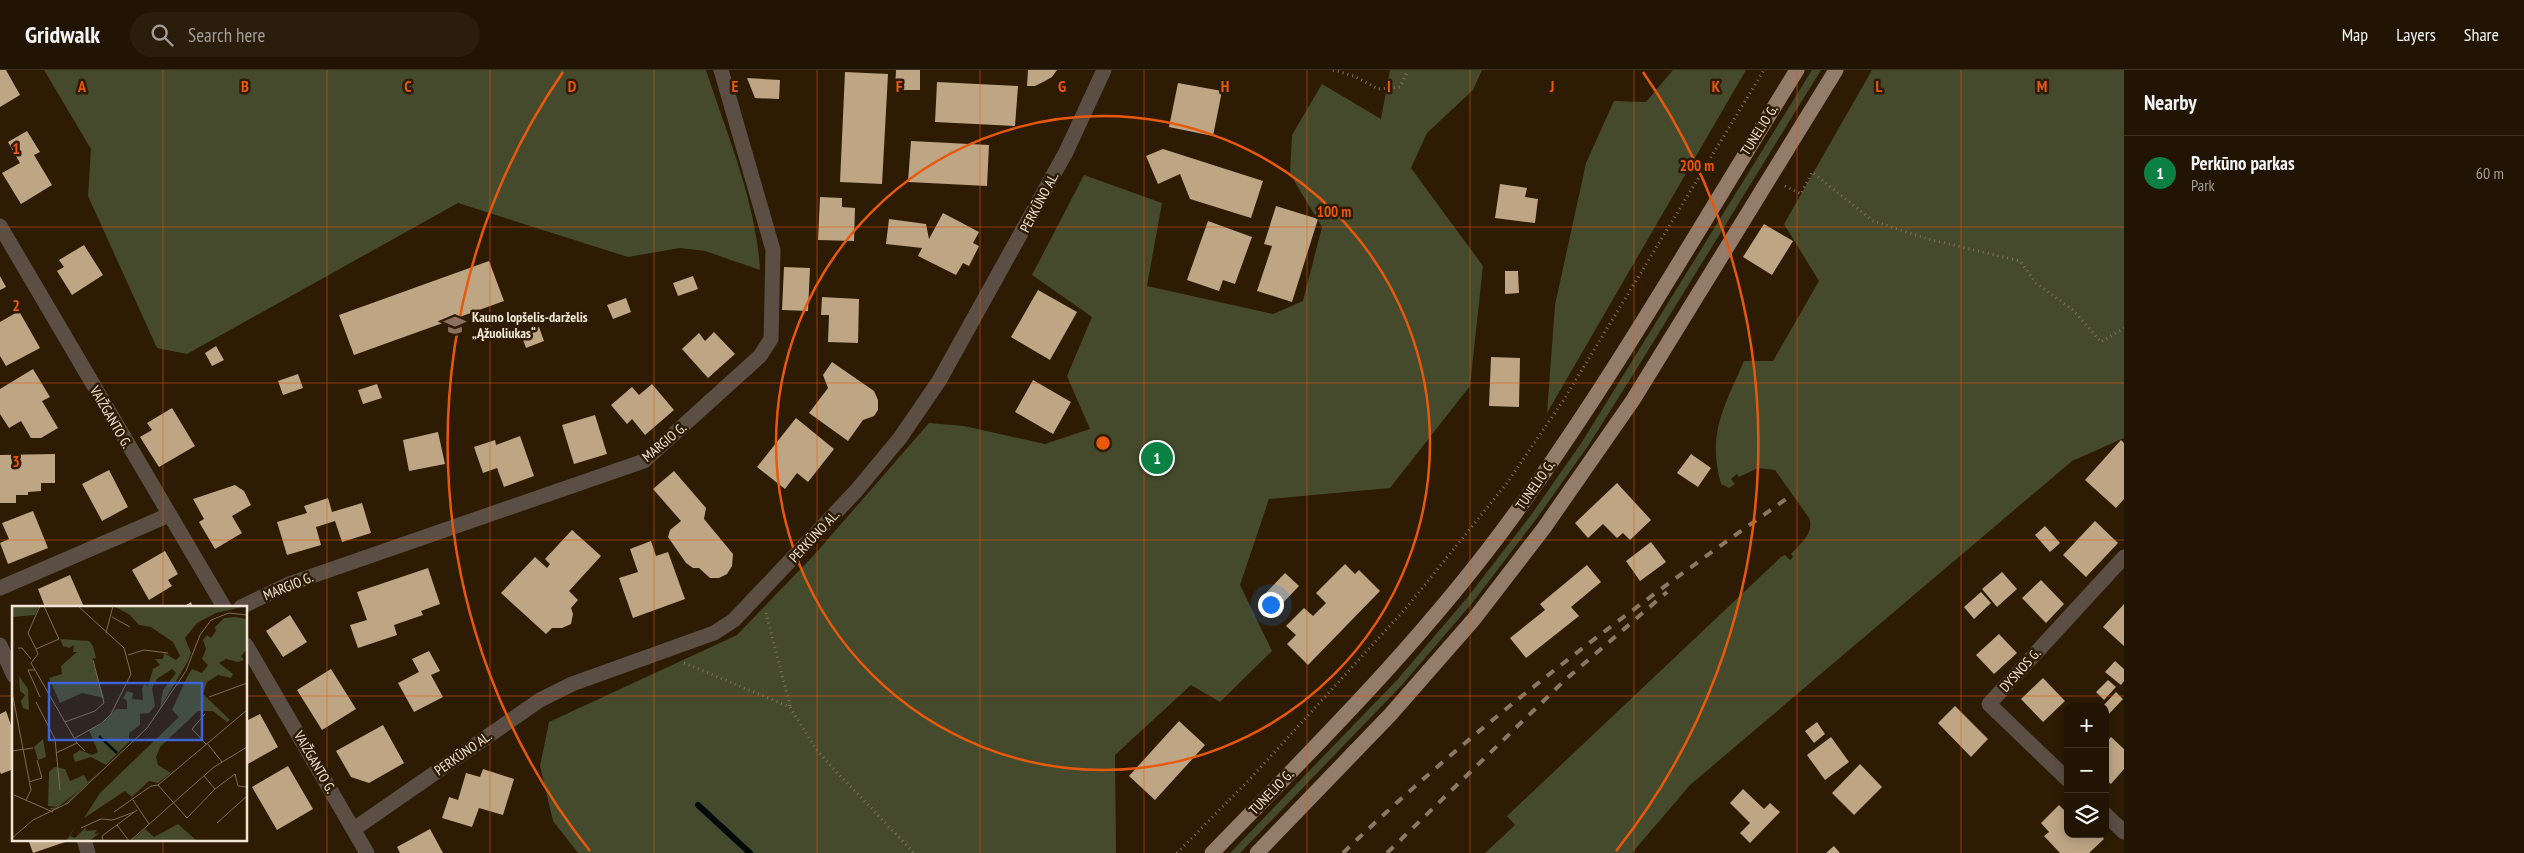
<!DOCTYPE html>
<meta charset="utf-8">
<style>
:root{--surface:#221402;--page:#2a1d0c;--text:#f1f3f6;--muted:#a29e99;--line:#3f3324;--accent:#0b8043}
body{margin:0;font-family:"PT Sans Narrow",sans-serif;background:var(--page);color:var(--text)}
.controls{position:absolute;right:15px;bottom:15px;display:grid;overflow:hidden;border-radius:10px;box-shadow:0 2px 12px #0003}
.controls button{width:45px;height:45px;display:grid;place-items:center;padding:0;border:0;border-bottom:1px solid var(--line);background:var(--surface);color:var(--text);font:25px sans-serif}
.you{position:absolute;left:1270px;top:534px;width:18px;height:18px;margin:-12px;border:4px solid #fff;border-radius:50%;background:#1a73e8;box-shadow:0 0 0 8px #1a73e833}
.badge{display:grid;place-items:center;width:32px;height:32px;border-radius:50%;background:var(--accent);color:#fff;font-size:16px;font-weight:700}
.pin{position:absolute;translate:-50% -50%;border:2px solid #fff;box-shadow:0 1px 5px #0006}
.list{margin:0;padding:0;list-style:none}
h2{display:flex;justify-content:space-between;align-items:center;height:65px;margin:0;padding:0 20px;font-size:21px}
h2 small{font-size:16px;font-weight:400;color:var(--muted)}
.list li{display:grid;grid-template-columns:32px 1fr auto;gap:15px;align-items:center;box-sizing:border-box;height:75px;padding:0 20px;border-top:1px solid var(--line)}
.list b{display:block;font-size:19px;white-space:nowrap}
.list p{margin:0;font-size:16px;white-space:nowrap;color:var(--muted)}
.list em{font-size:16px;font-style:normal;color:var(--muted)}
.icon{flex:none;width:28px;height:28px;fill:none;stroke:currentColor;stroke-width:2;stroke-linecap:round;stroke-linejoin:round}
.map{position:relative;flex:none;width:2124px;height:783px;overflow:hidden}
header{display:flex;align-items:center;gap:30px;box-sizing:border-box;height:70px;padding:0 25px;background:var(--surface);border-bottom:1px solid var(--line)}
header strong{font-size:24px}
nav{display:flex;gap:28px;margin-inline-start:auto;font-size:18px}
.search{width:350px;height:45px;background:var(--page);display:flex;align-items:center;gap:12px;box-sizing:border-box;padding:0 18px;border-radius:28px;color:var(--muted);font-size:19px}
main{display:flex}
aside{flex:1;background:var(--surface)}
.map>svg:first-child{display:block}
.green{fill:#444a2b}
.lines{fill:none;stroke-linecap:round;stroke-linejoin:round}
.stream{stroke:#000a0b;stroke-width:6}
.building{fill:#bea685}
.path{stroke:#81715d;stroke-width:3;stroke-dasharray:1 4;stroke-linecap:butt}
.street{stroke:#5a4e45;stroke-width:15}
.primary{stroke:#947c6a;stroke-width:15}
.rail{stroke:#887965;stroke-width:4;stroke-dasharray:9 9;stroke-linecap:butt}
.grid{fill:none;stroke:#e8590c;stroke-width:1;stroke-opacity:0.55}
.ring{fill:none;stroke:#e8590c;stroke-width:2.5}
.labels{text-anchor:middle;stroke-width:5;stroke-linejoin:round;paint-order:stroke}
.street-label{font-size:14px;fill:#f2e5d7;stroke:#2d1b03}
.poi-label{font-size:14px;font-weight:bold;fill:#f2e5d7;stroke:#2d1b03;text-anchor:start}
.inset-river{fill:none;stroke:#000a0b;stroke-width:2.5}
.inset-road{fill:none;stroke:#7c6c58;stroke-width:1}
.view{fill:#3d65d8;fill-opacity:0.15;stroke:#3d65d8;stroke-width:2.5}
.inset-edge{fill:none;stroke:#f2e5d7;stroke-width:2.5}
.grid-label{font-size:16px;text-anchor:middle;font-weight:bold;fill:#e8590c;stroke:#2d1b03;stroke-width:5;stroke-linejoin:round;paint-order:stroke}
.centre{fill:#e8590c;stroke:#2d1b03;stroke-width:2.5}
.ring-label{font-size:15px;text-anchor:middle;font-weight:bold;fill:#e8590c;stroke:#2d1b03;stroke-width:5;stroke-linejoin:round;paint-order:stroke}
</style>
<header>
<strong>Gridwalk</strong>
<div class="search"><svg class="icon" aria-label="search" viewBox="0 0 24 24"><circle cx="10" cy="10" r="6"/><path d="M15 15l6 6"/></svg>Search here</div>
<nav><a>Map</a><a>Layers</a><a>Share</a></nav>
</header>
<main>
<div class="map">
<svg width="2124" height="783" viewBox="0 0 2124 783">
<rect width="100%" height="100%" fill="#2d1b03"/>
<path class="green" d="M44 0H706C727 65 756 131 760 200L705 181 680 178 628 187 458 133 187 284 157 278 88 126 91 79Z
M1390 0H1482L1473 20 1427 63 1411 98 1483 196 1470 316 1390 418 1269 429 1240 515 1272 581 1220 632 1191 615 1115 685 1116 783H578L553 751 540 696 549 652 737 565 815 484 929 353 964 356 1045 374 1090 359 1067 306 1092 247 1032 205 1084 105 1162 133 1147 216 1273 244 1303 231 1322 157 1290 104 1292 65 1322 14 1381 49Z
M1673 0H1746L1547 343 1555 235 1586 93 1614 31 1646 32Z
M1812 0H1821L1636 300 1588 376 1537 448 1473 532 1402 615 1240 783H1230L1397 610 1467 528 1531 445 1582 372Z
M1872 0H2124V368L2072 391 1690 715 1632 783H1485L1515 755 1507 746 1781 487 1785 485 1790 490 1793 487 1791 484C1800 474 1815 463 1809 448L1775 400 1758 398 1739 407 1737 404 1731 409 1735 414 1729 418 1721 414C1707 364 1724 337 1744 291H1773L1819 211 1784 154Z"/>
<g class="lines">
<path class="stream" d="M698 735 750 783"/>
</g>
<path class="building" d="M0 0H6L20 25 0 37Z
M896 0H920V20H895Z
M1028 0H1057L1052 7 1045 11 1035 16H1027Z
M845 2 888 4 882 114 840 112Z
M747 8 780 10 779 29 755 28Z
M937 12 1018 16 1015 56 935 52Z
M1178 13 1222 21 1213 66 1169 57Z
M27 61 40 82 34 85 52 115 21 134 2 103 20 93 8 72Z
M911 71 989 75 987 116 908 112Z
M1163 79 1263 111 1251 148 1190 129 1180 104 1158 114 1146 86Z
M1500 114 1527 118 1525 127 1538 129 1535 153 1495 148Z
M820 127 842 128V137L855 138 854 171 818 170Z
M1276 136 1318 149 1292 232 1257 221 1272 176 1264 174Z
M943 143 979 162 973 173 979 176 969 196 963 193 956 205 918 186 922 178 886 174 889 149 926 154 929 169Z
M1208 151 1252 167 1235 214 1223 210 1219 221 1187 210Z
M1764 154 1793 171 1772 205 1743 187Z
M84 175 103 205 72 225 57 201 64 197 59 190Z
M489 191 504 231 354 285 339 245Z
M784 197 810 198 808 241 782 240Z
M1505 201H1518L1519 223 1505 224Z
M0 206 6 217 0 220Z
M693 206 698 219 678 226 673 213Z
M1038 220 1077 242 1050 290 1011 267Z
M822 227 859 229 858 273 828 272 829 245H821Z
M626 228 631 242 613 249 607 235Z
M19 241 40 278 6 296 0 286V252Z
M539 257 544 271 526 278 521 264Z
M714 262 735 284 708 308 682 279 699 263 705 271Z
M216 276 224 290 212 296 205 283Z
M1491 287 1520 288 1519 337 1489 336Z
M832 292 874 321 878 330V340L874 346 863 350 848 371 809 343 828 318 823 305Z
M33 299 50 327 42 331 58 358 41 368H31L21 351 9 358 0 344V319Z
M298 304 303 318 283 325 278 311Z
M1033 310 1071 332 1053 364 1015 342Z
M377 314 382 328 363 334 358 320Z
M652 314 674 340 645 365 632 349 627 354 611 335 632 317 639 325Z
M172 338 195 376 159 397 140 367 152 360 147 353Z
M595 345 607 384 574 394 562 355Z
M796 348 834 379 808 412 797 403 785 419 757 397Z
M438 362 445 394 409 401 403 370Z
M520 366 534 406 504 417 497 398 483 403 474 377 495 370 496 375Z
M2121 370 2124 373V429L2116 438 2085 410Z
M55 384V413H41V421L28 422V425H16V433H0V385Z
M1691 384 1711 398 1698 417 1677 403Z
M109 400 128 437 102 451 82 414Z
M674 401 706 438 704 449 733 484 732 496 727 504 719 508H710L699 498H693L686 493 668 467 670 460 681 451 653 419Z
M1617 413 1651 450 1630 470 1623 463 1617 468 1603 454 1588 468 1575 453Z
M235 415 244 421 251 435 232 446 242 463 215 479 199 452 204 449 193 429Z
M328 428 332 442 362 433 371 463 342 472 335 451 316 457 321 475 287 485 277 452 307 443 304 436Z
M33 441 48 478 8 494 0 473 9 469 2 453Z
M2095 451 2118 473 2086 507 2063 485Z
M2045 456 2060 473 2050 482 2035 465Z
M572 460 601 486 569 521 578 530 571 538 573 544 571 554 562 558H552L546 564 501 523 535 487 547 498 550 494 545 489Z
M651 471 656 486 668 482 685 529 633 548 619 508 638 502 630 479Z
M1651 472 1666 492 1640 511 1626 491Z
M165 481 178 504 168 510 172 516 149 530 132 500Z
M1345 494 1355 504 1359 500 1380 521 1308 595 1287 574 1296 565 1286 556 1304 538 1313 546 1326 533 1316 523Z
M1587 495 1601 512 1571 537 1579 546 1526 588 1510 568 1545 540 1540 534Z
M428 498 440 534 421 541 423 545 394 555 397 565 358 578 350 555 367 550 357 522Z
M2002 502 2017 519 1997 537 1982 519Z
M1285 503 1299 516 1277 539 1263 526Z
M70 505 84 537H45L38 519Z
M2041 510 2064 534 2046 553 2022 528Z
M1981 522 1991 533 1974 549 1964 537Z
M191 532 193 537H183Z
M2124 534V576L2103 557Z
M290 545 307 572 283 587 266 561Z
M1999 564 2017 583 1994 604 1976 585Z
M429 581 440 601 431 605 443 627 414 642 398 613 419 602 412 589Z
M2115 591 2124 599V611L2121 615 2105 602Z
M331 599 356 639 322 660 297 620Z
M2043 608 2065 631 2043 652 2021 629Z
M2108 610 2116 617 2104 630 2096 622Z
M2116 622 2123 629 2108 645 2105 637H2102Z
M1955 636 1988 669 1971 687 1938 653Z
M6 641 11 655 14 654V706L11 700 1 704 0 702V644Z
M260 644 278 677 246 695V651Z
M1179 651 1205 675 1155 730 1129 706Z
M1817 652 1825 664 1814 673 1805 661Z
M383 655 404 693 369 713 351 707 336 681Z
M1831 667 1849 692 1825 710 1807 685Z
M2111 667 2124 679V699L2111 714 2105 709V674Z
M1860 694 1882 717 1854 745 1832 723Z
M288 696 313 739 277 760 252 717Z
M483 699 514 709 503 745 479 738 472 757 442 748 449 727 458 730 466 703 480 707Z
M1743 719 1764 739 1770 733 1780 742 1750 773 1740 763 1750 753 1730 733Z
M2059 735 2068 744V764H2100L2104 769 2089 783H2060L2044 766 2049 762 2041 753Z
M430 759 443 783H400L397 777Z
M28 769H71V770L33 783Z
M1834 776 1840 783H1826Z"/>
<g class="lines">
<path class="path" d="M1333 0 1354 6 1378 19 1400 17 1408 0
M1785 116 1801 124 1812 102 1873 151 1928 169 2020 191 2036 213 2073 240 2101 272 2124 258
M766 543 790 636
M684 593 790 637 816 679 830 695 914 783
M1177 783 1250 709 1407 537 1507 413 1563 331 1764 0"/>
<path class="street" d="M0 156 224 537
M0 518 169 445
M241 537 289 514 644 391 760 286 771 269 773 180 721 0
M0 575 14 606
M246 575 367 783
M2068 710 1989 634 2124 487
M2105 744 2124 762
M354 759 540 630 572 614 714 563 734 550 856 421 900 368 939 311 1066 82 1104 0
M84 769 88 783"/>
<path class="primary" d="M1212 783C1317 675 1425 568 1514 445 1617 303 1704 149 1797 0
M1257 783 1390 645 1474 549 1544 458 1633 330 1836 0"/>
<path class="rail" d="M1343 783C1481 650 1633 537 1789 427
M1387 783 1565 610 1667 522"/>
</g>
<path class="grid" d="M163 0V537M327 0V783M490 0V783M654 0V783M817 0V783M980 0V783M1144 0V783M1307 0V783M1470 0V783M1634 0V783M1797 0V783M1961 0V783M0 157H2124M0 313H2124M0 470H2124M0 626H14M246 626H2124M163 769V783"/>
<g class="ring">
<circle cx="1103" cy="373" r="327"/>
<path d="M590 781A655 655 0 0 1 563 2M1643 2A655 655 0 0 1 1616 781"/>
</g>
<defs>
<g id="school-bare" transform="scale(1.725)"><path d="M0-5L7-2L0 1L-7-2ZM-4 1L0 2.5L4 1V4Q0 6-4 4Z" fill="#8d6e63" stroke="#2d1b03" stroke-width="2.5" paint-order="stroke"/></g>
</defs>
<g fill-rule="evenodd">
<use href="#school-bare" x="455" y="255"/>
</g>
<g class="labels">
<g class="street-label">
<text transform="translate(1759 60) rotate(-58)" y="5">TUNELIO G.</text>
<text transform="translate(1039 132) rotate(-62)" y="5">PERKŪNO AL.</text>
<text transform="translate(111 347) rotate(60)" y="5">VAIŽGANTO G.</text>
<text transform="translate(664 372) rotate(-40)" y="5">MARGIO G.</text>
<text transform="translate(1535 415) rotate(-55)" y="5">TUNELIO G.</text>
<text transform="translate(814 466) rotate(-47)" y="5">PERKŪNO AL.</text>
<text transform="translate(288 516) rotate(-22)" y="5">MARGIO G.</text>
<text transform="translate(2020 600) rotate(-48)" y="5">DYSNOS G.</text>
<text transform="translate(463 683) rotate(-35)" y="5">PERKŪNO AL.</text>
<text transform="translate(315 692) rotate(60)" y="5">VAIŽGANTO G.</text>
<text transform="translate(1271 722) rotate(-46)" y="5">TUNELIO G.</text>
</g>
<g class="poi-label">
<text x="472" y="252">Kauno lopšelis-darželis<tspan x="472" dy="16">„Ąžuoliukas“</tspan></text>
</g>
</g>
<g transform="translate(12 536)">
<rect width="235" height="235" fill="#2d1b03"/>
<path d="M0 0H27L23 9 0 11ZM102 0H235L204 7 185 17 173 32 179 47 176 55 148 102 151 84 164 67 160 63 145 73 140 82 143 100 137 107 128 108V119L117 127V136L94 159 79 151 63 156 61 149 68 144 80 149 86 146 77 124 90 118 104 103H115V95L111 92 115 85 121 87 120 93 131 94 130 82 132 78 136 80 141 63 148 59 143 53H151L152 47 164 54 168 50 161 36 139 21 127 19 118 9ZM223 11 235 13V43L229 50 232 54 226 56 214 53 207 57 221 68 219 72 206 69 195 76 191 88 218 114 215 116 201 105H186L148 141 144 151 146 159 159 167 146 177 137 175 120 191 113 185 72 212 88 187 167 111 160 104 175 71 180 63 190 67 196 59 190 53 194 43 191 34 195 29 199 32 204 25 203 21 212 12ZM48 33 77 35 81 40 84 52 80 53 92 92 70 87 48 97 37 72 50 68 49 60 65 46H61L62 39 57 42 51 40ZM7 70 16 83 17 104 11 102 9 95 13 89 8 85ZM31 133 34 151 26 154 22 141ZM42 161 53 163 58 175 72 169 76 176 90 164 55 197 45 203 41 204 37 202 49 201 67 184 46 201 36 200 37 166ZM166 218 185 235H119L133 223 142 231ZM64 219 58 230 63 232 73 222 75 225 85 224 82 228 88 227 77 235H54Z" fill="#444a2b"/>
<path class="inset-river" d="M87 130 105 147"/>
<path class="inset-road" d="M32 0 47 33 24 43 26 48 19 57 65 137 73 145M100 11 118 21M94 27 101 0M6 42H10L19 53M24 43 16 27 28 0M116 49 132 44 156 47M23 64H16L28 91M0 86 19 184 14 194M197 91 235 77M24 96 43 133 48 184M193 108 180 123 194 138M53 116 83 105 92 97 81 54M63 132 90 117 99 108 119 68 112 42 66 0M195 137 210 156M0 145 21 142M44 147 65 137M17 176 30 172 25 154M146 179 235 104M146 179 175 212 203 183 192 170M203 183 223 168 226 180 235 181M2 189 41 206M121 194 137 218M102 206 139 180 146 179M205 217 235 190M105 219 117 235M69 222 89 213 101 214 122 206M0 232 21 214 56 197 135 122 174 65 188 29 199 14 217 7 235 9M91 235 90 230 125 204M118 235 202 161 235 141"/>
<path class="view" d="M37 77H190V134H37Z"/>
<rect width="235" height="235" class="inset-edge"/>
</g>
<g class="grid-label">
<text x="82" y="22">A</text>
<text x="245" y="22">B</text>
<text x="408" y="22">C</text>
<text x="572" y="22">D</text>
<text x="735" y="22">E</text>
<text x="899" y="22">F</text>
<text x="1062" y="22">G</text>
<text x="1225" y="22">H</text>
<text x="1389" y="22">I</text>
<text x="1552" y="22">J</text>
<text x="1716" y="22">K</text>
<text x="1879" y="22">L</text>
<text x="2042" y="22">M</text>
<text x="16" y="84">1</text>
<text x="16" y="241">2</text>
<text x="16" y="397">3</text>
</g>
<circle cx="1103" cy="373" r="8" class="centre"/>
<g class="ring-label">
<text x="1697" y="101">200 m</text>
<text x="1334" y="147">100 m</text>
</g>
</svg>
<div class="controls">
<button>+</button>
<button>−</button>
<button><svg class="icon" aria-label="layers" viewBox="0 0 24 24"><path d="M12 4l9 5-9 5-9-5zM3 14l9 5 9-5"/></svg></button>
</div>
<div class="you"></div>
<div class="pin badge" style="left:1157px;top:388px">1</div>
</div>
<aside>
<h2>Nearby<small></small></h2>
<ul class="list">
<li><span class="badge">1</span><div><b>Perkūno parkas</b><p>Park</p></div><em>60 m</em></li>
</ul>
</aside>
</main>
